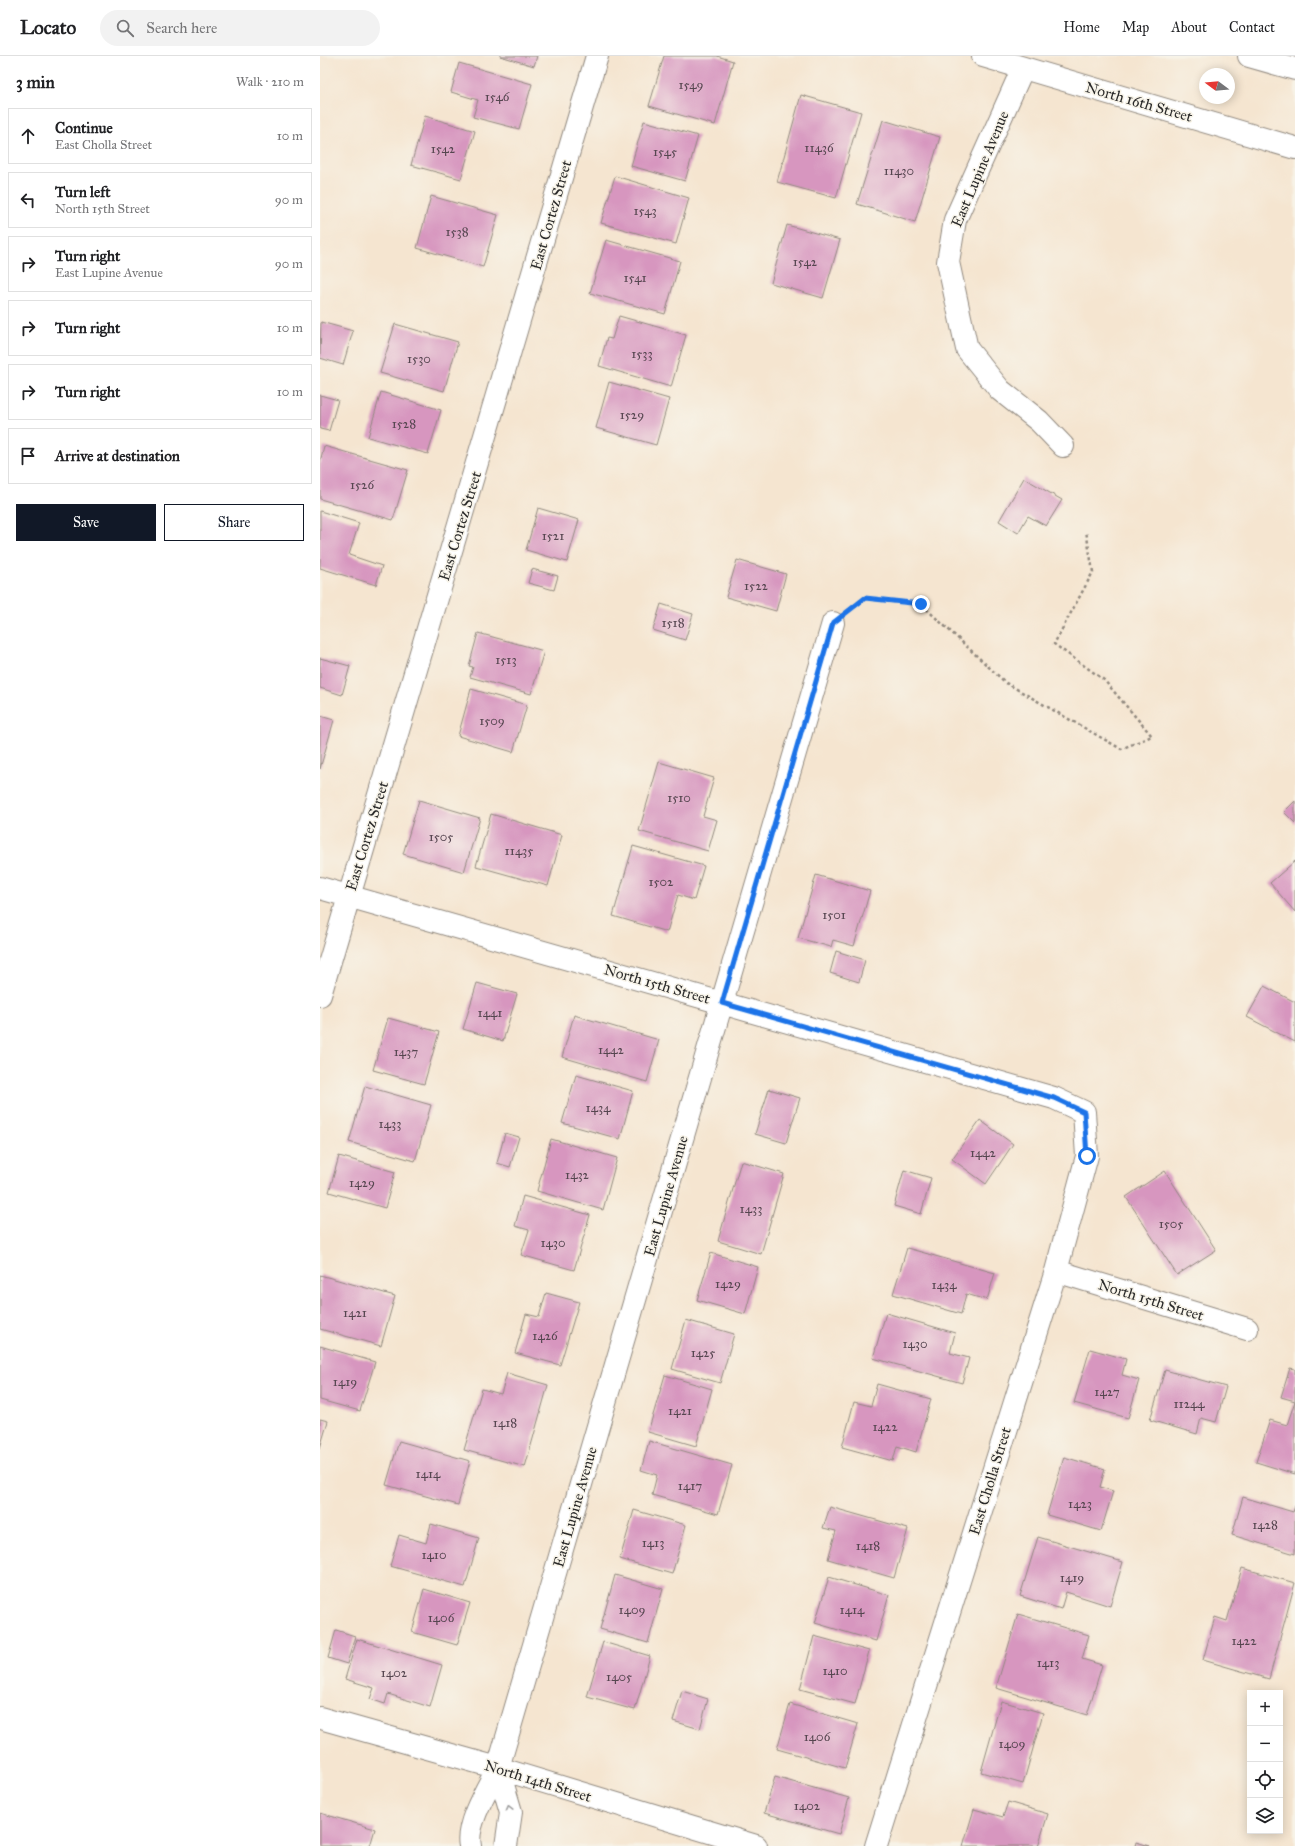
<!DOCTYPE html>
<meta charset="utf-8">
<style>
:root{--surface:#fff;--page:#f2f2f2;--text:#202124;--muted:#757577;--line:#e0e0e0;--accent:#111827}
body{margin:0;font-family:"IM FELL Great Primer",serif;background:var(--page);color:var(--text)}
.controls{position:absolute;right:12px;bottom:12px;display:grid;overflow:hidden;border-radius:0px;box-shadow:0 2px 10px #0003}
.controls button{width:36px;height:36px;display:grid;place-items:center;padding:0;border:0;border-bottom:1px solid var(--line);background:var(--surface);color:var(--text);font:20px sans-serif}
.compass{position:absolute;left:879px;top:12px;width:36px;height:36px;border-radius:50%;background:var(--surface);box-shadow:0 2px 10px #0003;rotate:286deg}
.stop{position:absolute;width:12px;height:12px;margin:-9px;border:3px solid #1a73e8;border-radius:50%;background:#fff}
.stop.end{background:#1a73e8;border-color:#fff;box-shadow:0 1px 4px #0008}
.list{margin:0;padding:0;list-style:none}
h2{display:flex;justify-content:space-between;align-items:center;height:52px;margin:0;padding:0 16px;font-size:17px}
h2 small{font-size:13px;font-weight:400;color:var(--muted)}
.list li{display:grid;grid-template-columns:26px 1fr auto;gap:12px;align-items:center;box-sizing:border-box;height:56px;margin:0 8px 8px;padding:0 8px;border:1px solid var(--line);border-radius:0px}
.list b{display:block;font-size:15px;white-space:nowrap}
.list p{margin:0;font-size:13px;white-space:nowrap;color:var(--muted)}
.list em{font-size:13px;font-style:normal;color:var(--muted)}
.actions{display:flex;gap:8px;padding:12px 16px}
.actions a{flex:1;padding:9px 0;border:1px solid var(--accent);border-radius:0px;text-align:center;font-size:14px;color:var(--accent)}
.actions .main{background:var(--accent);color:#fff}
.icon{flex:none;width:22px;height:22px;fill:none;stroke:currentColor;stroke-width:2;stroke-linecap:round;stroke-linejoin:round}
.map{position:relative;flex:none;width:975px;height:1790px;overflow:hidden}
header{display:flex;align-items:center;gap:24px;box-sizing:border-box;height:56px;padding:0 20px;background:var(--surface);border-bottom:1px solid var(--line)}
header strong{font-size:19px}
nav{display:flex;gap:22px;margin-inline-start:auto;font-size:14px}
.search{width:280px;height:36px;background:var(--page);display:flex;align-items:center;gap:10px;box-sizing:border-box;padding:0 14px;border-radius:22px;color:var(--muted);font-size:15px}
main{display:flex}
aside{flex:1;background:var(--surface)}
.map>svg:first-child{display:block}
.building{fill:#d796bf}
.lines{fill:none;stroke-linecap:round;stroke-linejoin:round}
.minor-casing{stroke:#90887e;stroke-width:24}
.path{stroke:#90887e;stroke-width:2.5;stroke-dasharray:3 3;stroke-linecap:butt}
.minor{stroke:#fff;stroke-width:22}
.oneway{stroke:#a0a0a0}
.route{stroke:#1a73e8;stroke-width:5}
.labels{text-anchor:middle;stroke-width:3;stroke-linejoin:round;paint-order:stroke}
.number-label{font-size:13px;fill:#564650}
.street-label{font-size:15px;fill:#2b2b2b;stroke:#f7f3e8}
</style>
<header>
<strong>Locato</strong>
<div class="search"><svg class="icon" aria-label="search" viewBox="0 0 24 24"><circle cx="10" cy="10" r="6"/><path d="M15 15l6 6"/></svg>Search here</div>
<nav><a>Home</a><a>Map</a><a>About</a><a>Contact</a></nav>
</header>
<main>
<aside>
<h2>3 min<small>Walk · 210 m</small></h2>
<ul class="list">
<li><svg class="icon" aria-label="ahead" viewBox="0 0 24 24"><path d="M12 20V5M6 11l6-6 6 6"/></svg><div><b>Continue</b><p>East Cholla Street</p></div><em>10 m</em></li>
<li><svg class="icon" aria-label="left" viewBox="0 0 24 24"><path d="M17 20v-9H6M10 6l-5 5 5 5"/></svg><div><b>Turn left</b><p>North 15th Street</p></div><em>90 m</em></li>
<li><svg class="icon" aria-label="right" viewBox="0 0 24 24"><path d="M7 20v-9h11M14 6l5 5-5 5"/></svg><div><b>Turn right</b><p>East Lupine Avenue</p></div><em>90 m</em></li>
<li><svg class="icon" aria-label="right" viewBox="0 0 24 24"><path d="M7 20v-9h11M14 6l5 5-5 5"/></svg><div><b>Turn right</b></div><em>10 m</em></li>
<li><svg class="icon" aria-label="right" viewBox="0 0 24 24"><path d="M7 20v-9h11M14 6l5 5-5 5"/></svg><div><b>Turn right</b></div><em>10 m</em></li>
<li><svg class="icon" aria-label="arrive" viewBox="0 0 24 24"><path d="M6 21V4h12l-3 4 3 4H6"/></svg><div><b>Arrive at destination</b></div></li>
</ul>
<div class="actions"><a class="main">Save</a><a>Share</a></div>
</aside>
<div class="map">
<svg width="975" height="1790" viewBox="0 0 975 1790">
<rect width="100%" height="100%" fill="#f7f3e8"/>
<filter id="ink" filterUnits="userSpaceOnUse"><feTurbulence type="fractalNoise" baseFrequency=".025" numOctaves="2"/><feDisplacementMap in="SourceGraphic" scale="8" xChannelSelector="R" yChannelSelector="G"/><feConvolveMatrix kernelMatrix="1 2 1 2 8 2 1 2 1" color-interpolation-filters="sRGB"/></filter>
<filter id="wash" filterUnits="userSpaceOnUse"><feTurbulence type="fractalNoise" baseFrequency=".012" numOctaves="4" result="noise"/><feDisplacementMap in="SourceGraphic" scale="16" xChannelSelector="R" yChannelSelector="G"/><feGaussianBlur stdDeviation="0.9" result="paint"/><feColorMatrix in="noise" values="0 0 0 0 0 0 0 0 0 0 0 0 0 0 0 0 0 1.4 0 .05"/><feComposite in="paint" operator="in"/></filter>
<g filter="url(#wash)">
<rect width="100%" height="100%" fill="#f5e5d0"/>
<g id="blocks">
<path class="building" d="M180 0H217L214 10Z
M344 0H397L413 5 395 69 329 50Z
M139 7 212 28 199 73 153 61 158 44 131 36Z
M481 39 541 56 516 142 457 126Z
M105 60 155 75 141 123 91 109Z
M563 64 620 81 595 166 537 148Z
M324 65 378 80 365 125 311 110Z
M295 120 369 142 356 188 281 167Z
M111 140 178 159 163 211 97 192Z
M467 169 520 184 503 242 451 227Z
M286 184 360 205 345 258 270 237Z
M299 260 366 279 351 331 279 310 287 282 292 283Z
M1 266 33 275 23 309 0 302Z
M75 268 138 286 124 335 60 317Z
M289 326 349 343 336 389 276 372Z
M61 336 121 354 108 398 48 381Z
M0 339 18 344 9 375 0 373Z
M4 390 88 414 73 464 0 443V406Z
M704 422 742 444 726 470 708 460 698 477 679 465Z
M218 452 259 464 247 506 206 494Z
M0 455 39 467 29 499 62 510 56 529 0 512Z
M417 504 466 518 456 555 406 541Z
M212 513 238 520 234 534 208 527Z
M341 548 373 558 365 584 333 574Z
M158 577 224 595 211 638 150 621 153 611 149 610Z
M0 602 30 610 22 639 0 632Z
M151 633 207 649 193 696 138 680Z
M0 660 14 664 0 713Z
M339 706 394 722 383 760 397 764 388 795 319 775Z
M99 744 160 762 144 816 83 798Z
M975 745V767L964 756Z
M171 758 242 779 228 830 156 810Z
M313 790 384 810 374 844 358 839 347 876 293 860Z
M975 805V856L950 827Z
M496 819 550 835 534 890 513 884 511 891 478 882Z
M516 895 545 904 539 926 510 917Z
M157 927 197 938 183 985 143 973Z
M944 930 975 946V986L927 961Z
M254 959 339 984 327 1026 242 1001Z
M68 962 119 976 104 1028 53 1014Z
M256 1019 313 1035 300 1083 242 1067Z
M45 1030 111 1049 95 1105 29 1086Z
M449 1033 480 1042 466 1087 435 1078Z
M660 1064 693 1088 666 1128 632 1103Z
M185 1077 199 1081 190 1111 177 1107Z
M231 1083 297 1102 283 1154 217 1135Z
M19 1100 75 1116 65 1152 9 1136Z
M421 1105 464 1118 441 1198 398 1185Z
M584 1114 611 1122 601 1158 574 1150Z
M845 1115 896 1194 857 1219 806 1141Z
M203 1140 270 1159 254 1214 201 1199 209 1174 195 1170Z
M587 1192 675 1217 667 1244 646 1238 641 1258 573 1238Z
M391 1197 438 1211 425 1258 377 1244Z
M0 1219 75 1240 61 1290 0 1273Z
M226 1237 259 1246 240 1309 195 1297 206 1258 219 1261Z
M566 1257 635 1277 630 1297 649 1302 642 1327 553 1302Z
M366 1264 414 1278 400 1327 352 1313Z
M0 1290 55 1306 40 1355 0 1344Z
M770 1293 806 1303 802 1319 819 1324 808 1362 754 1347Z
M970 1312 975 1313V1345L961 1341Z
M845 1314 906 1331 896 1366 881 1362 877 1378 830 1364Z
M187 1317 228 1329 205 1411 144 1394 162 1333 181 1338Z
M345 1319 392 1333 376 1390 328 1376Z
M557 1328 611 1343 596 1396 577 1390 573 1405 522 1391 534 1346 551 1350Z
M975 1345V1418L936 1406 950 1364 967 1369Z
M0 1363 8 1365 0 1392Z
M79 1385 150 1405 138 1449 66 1429Z
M329 1385 412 1409 398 1458 332 1439 337 1419 321 1414Z
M744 1401 785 1413 780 1431 793 1435 781 1475 727 1459Z
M923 1441 973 1456 975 1450V1498L912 1479Z
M510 1451 588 1473 574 1522 508 1503 516 1475 503 1472Z
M314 1454 366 1469 352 1518 300 1503Z
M111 1468 159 1482 145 1531 70 1510 79 1479 106 1487Z
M718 1481 803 1506 790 1550 746 1536 741 1553 700 1540Z
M922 1512 975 1527 949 1623 883 1604 895 1561 907 1565Z
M295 1519 343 1533 328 1587 280 1573Z
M509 1521 569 1539 556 1585 495 1567Z
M104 1533 150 1547 137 1589 92 1576Z
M698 1558 769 1579 762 1603 782 1609 767 1659 676 1632Z
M16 1574 35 1580 27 1608 8 1602Z
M494 1580 549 1595 535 1648 480 1633Z
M37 1583 122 1609 110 1651 68 1638 65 1648 50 1643 54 1632 25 1623Z
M283 1586 330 1600 315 1654 267 1641Z
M362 1635 388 1643 380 1673 353 1665Z
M681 1645 723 1657 703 1728 661 1716Z
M470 1648 538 1668 525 1712 457 1693Z
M455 1721 529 1742 519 1778 444 1757Z
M688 1746 728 1758 718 1790H643L654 1753 683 1761Z
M0 1757 55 1773 50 1790H0Z
M816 1786 830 1790H815Z"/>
</g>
</g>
<g filter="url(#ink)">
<use href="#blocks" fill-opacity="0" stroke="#90887e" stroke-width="1"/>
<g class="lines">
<g class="minor-casing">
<path id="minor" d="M663 0 975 92
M929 0 975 13
M703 12 635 164 628 206 647 293 680 334 719 365 743 390
M0 832 734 1042 764 1056 767 1100 736 1215 556 1790
M0 939 277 0
M736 1215 927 1273
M0 1662 178 1712 436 1790
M178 1712 191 1756 186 1790
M150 1790C145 1769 168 1731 178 1712L513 567"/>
</g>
<path class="path" d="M534 551 545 542 601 548 686 627 801 693 832 680 784 624 734 588 773 516 766 475"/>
<use href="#minor" class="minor"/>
</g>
<defs><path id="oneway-chevron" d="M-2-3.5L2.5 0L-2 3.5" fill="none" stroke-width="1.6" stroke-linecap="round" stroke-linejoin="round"/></defs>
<use class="oneway" href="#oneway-chevron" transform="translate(189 1752) rotate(-104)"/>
</g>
<g class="lines" filter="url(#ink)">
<path class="route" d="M601 548 545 542 513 567 402 947 734 1042 764 1056 767 1100"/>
</g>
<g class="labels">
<g class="number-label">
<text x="371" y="33">1549</text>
<text x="177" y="45">1546</text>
<text x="499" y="96">11436</text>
<text x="123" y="97">1542</text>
<text x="345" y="100">1545</text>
<text x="579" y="119">11430</text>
<text x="325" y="159">1543</text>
<text x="137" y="180">1538</text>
<text x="485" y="210">1542</text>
<text x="315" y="226">1541</text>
<text x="322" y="302">1533</text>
<text x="99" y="307">1530</text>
<text x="312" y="363">1529</text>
<text x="84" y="372">1528</text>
<text x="42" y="433">1526</text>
<text x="233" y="484">1521</text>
<text x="436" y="534">1522</text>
<text x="353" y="571">1518</text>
<text x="186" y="608">1513</text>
<text x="172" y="669">1509</text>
<text x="359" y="746">1510</text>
<text x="121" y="785">1505</text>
<text x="199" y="799">11435</text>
<text x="341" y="830">1502</text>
<text x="514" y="863">1501</text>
<text x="170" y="961">1441</text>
<text x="291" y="998">1442</text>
<text x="86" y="1000">1437</text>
<text x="278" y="1056">1434</text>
<text x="70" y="1072">1433</text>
<text x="663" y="1101">1442</text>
<text x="257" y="1123">1432</text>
<text x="42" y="1131">1429</text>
<text x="431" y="1157">1433</text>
<text x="851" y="1172">1505</text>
<text x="233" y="1191">1430</text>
<text x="408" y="1232">1429</text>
<text x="624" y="1233">1434</text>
<text x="35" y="1261">1421</text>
<text x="225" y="1284">1426</text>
<text x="595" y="1292">1430</text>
<text x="383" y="1301">1425</text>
<text x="25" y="1330">1419</text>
<text x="787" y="1340">1427</text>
<text x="869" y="1352">11244</text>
<text x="360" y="1359">1421</text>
<text x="185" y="1371">1418</text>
<text x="565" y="1375">1422</text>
<text x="108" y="1422">1414</text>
<text x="370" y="1434">1417</text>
<text x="760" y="1452">1423</text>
<text x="945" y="1473">1428</text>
<text x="333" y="1491">1413</text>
<text x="548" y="1494">1418</text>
<text x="114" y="1503">1410</text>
<text x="752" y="1526">1419</text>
<text x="312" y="1558">1409</text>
<text x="532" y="1558">1414</text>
<text x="121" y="1566">1406</text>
<text x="924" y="1589">1422</text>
<text x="728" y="1611">1413</text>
<text x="515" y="1619">1410</text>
<text x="74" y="1621">1402</text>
<text x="299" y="1625">1405</text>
<text x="497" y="1685">1406</text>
<text x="692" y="1692">1409</text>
<text x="487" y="1754">1402</text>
</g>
<g class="street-label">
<text transform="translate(819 46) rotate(16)" y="5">North 16th Street</text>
<text transform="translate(660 113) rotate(-67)" y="5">East Lupine Avenue</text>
<text transform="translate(231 159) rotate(-74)" y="5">East Cortez Street</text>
<text transform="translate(140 470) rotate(-73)" y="5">East Cortez Street</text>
<text transform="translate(47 780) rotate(-73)" y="5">East Cortez Street</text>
<text transform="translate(337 928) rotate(16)" y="5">North 15th Street</text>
<text transform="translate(346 1140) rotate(-74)" y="5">East Lupine Avenue</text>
<text transform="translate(831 1244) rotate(17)" y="5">North 15th Street</text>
<text transform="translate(670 1425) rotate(-73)" y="5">East Cholla Street</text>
<text transform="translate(255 1451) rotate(-74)" y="5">East Lupine Avenue</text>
<text transform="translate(218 1725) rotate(17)" y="5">North 14th Street</text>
</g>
</g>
</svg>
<div class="controls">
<button>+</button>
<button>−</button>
<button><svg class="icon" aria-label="locate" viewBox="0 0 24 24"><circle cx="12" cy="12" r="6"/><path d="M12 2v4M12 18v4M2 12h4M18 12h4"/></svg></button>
<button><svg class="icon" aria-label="layers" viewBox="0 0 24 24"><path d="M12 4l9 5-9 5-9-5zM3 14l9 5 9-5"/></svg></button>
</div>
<svg class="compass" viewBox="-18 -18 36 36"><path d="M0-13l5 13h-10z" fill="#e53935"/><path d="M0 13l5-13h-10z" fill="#757577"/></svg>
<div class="stop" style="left:767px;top:1100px"></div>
<div class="stop end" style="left:601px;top:548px"></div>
</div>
</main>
